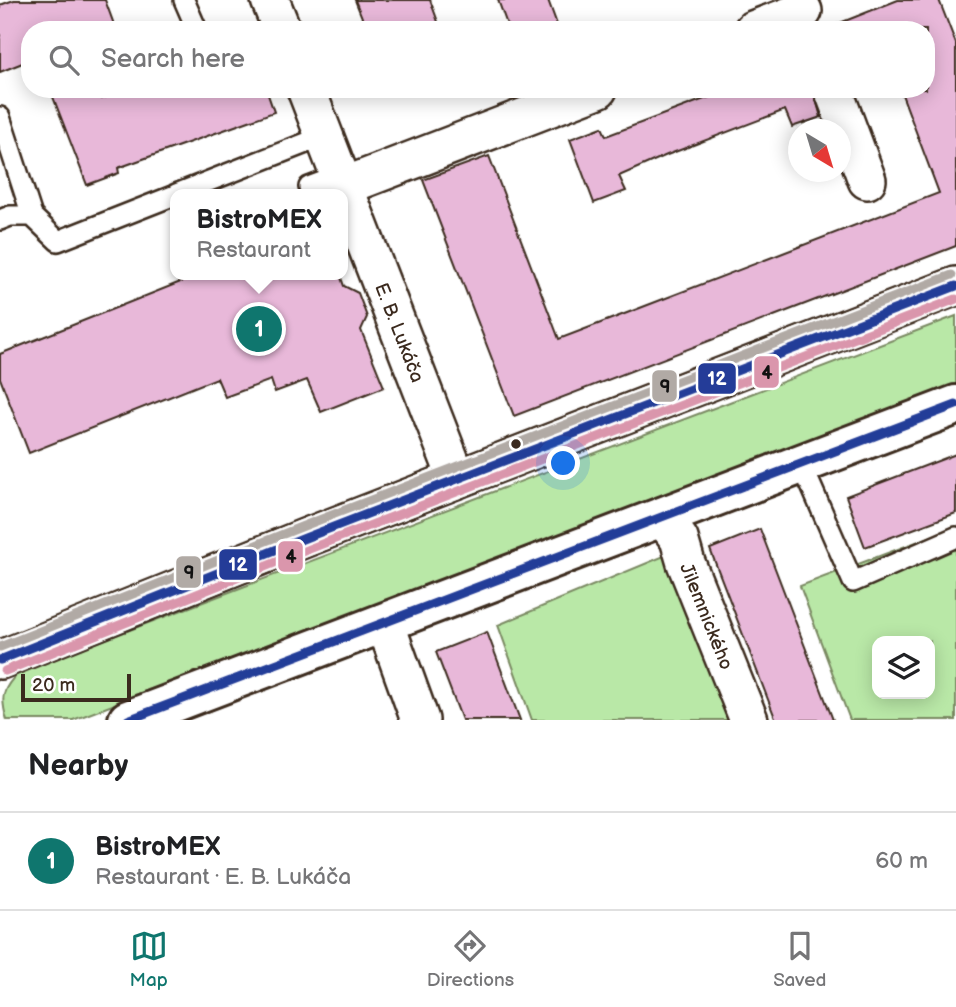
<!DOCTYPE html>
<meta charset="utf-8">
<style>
:root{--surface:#fff;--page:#f6f6f6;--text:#202124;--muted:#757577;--line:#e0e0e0;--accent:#0f766e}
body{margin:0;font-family:"Balsamiq Sans",sans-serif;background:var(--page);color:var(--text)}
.controls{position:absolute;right:21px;bottom:21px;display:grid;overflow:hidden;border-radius:14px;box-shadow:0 4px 18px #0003}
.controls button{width:63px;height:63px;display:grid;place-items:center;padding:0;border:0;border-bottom:2px solid var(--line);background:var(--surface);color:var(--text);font:35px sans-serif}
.compass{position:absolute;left:788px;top:119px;width:63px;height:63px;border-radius:50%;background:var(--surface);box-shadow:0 4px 18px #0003;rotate:142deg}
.scale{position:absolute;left:21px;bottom:18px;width:110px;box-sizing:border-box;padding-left:7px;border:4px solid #3b2a1e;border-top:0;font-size:19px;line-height:24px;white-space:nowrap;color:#3b2a1e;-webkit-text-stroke:5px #fff;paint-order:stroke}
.you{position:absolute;left:564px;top:464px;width:24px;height:24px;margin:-18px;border:5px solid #fff;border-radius:50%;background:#1a73e8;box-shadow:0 0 0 10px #1a73e833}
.badge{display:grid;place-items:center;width:46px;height:46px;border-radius:50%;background:var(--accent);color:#fff;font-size:23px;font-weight:700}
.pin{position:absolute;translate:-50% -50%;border:4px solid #fff;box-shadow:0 2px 7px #0006}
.popup{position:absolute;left:170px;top:189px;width:178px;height:91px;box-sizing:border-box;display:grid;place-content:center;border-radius:14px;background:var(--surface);filter:drop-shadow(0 2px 5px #0005);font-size:23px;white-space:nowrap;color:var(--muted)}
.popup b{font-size:26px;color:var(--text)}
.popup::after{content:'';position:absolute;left:50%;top:100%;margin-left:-14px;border:14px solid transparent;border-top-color:var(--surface)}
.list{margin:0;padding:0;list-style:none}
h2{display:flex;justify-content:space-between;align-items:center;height:91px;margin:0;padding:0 28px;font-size:30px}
h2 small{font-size:23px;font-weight:400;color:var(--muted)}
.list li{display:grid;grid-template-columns:46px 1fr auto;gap:21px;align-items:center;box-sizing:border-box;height:98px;padding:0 28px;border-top:2px solid var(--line)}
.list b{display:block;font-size:26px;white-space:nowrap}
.list p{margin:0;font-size:23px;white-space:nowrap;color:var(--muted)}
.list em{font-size:23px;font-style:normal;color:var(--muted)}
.icon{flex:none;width:38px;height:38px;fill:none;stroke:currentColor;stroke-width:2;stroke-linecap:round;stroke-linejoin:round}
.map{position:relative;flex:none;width:956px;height:720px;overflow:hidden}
.search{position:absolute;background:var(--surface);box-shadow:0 4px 18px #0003;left:21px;right:21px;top:21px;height:77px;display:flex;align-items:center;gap:18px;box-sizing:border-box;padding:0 24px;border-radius:28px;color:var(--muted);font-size:26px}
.sheet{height:189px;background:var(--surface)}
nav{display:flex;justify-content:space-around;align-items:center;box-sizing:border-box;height:98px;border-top:2px solid var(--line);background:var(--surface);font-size:19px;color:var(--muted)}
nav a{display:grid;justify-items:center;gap:4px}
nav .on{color:var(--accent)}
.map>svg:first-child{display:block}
.green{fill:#b9e8a7;stroke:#7a8962;stroke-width:2;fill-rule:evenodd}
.building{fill:#e8b8d9;stroke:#3b2a1e;stroke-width:2}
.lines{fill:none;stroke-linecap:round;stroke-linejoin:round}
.lane-casing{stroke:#3b2a1e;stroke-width:24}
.street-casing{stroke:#3b2a1e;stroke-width:42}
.primary-casing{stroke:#3b2a1e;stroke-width:44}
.lane{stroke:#fff;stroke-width:19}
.street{stroke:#fff;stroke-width:37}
.primary{stroke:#fff;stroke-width:38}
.bus-1-casing{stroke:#fff;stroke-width:14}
.bus-2-casing{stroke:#fff;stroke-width:14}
.bus-3-casing{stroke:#fff;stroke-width:14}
.bus-1{stroke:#243c98;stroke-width:9}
.bus-2{stroke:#da96ac;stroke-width:9}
.bus-3{stroke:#b1aaa5;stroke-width:9}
.bus-dot{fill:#3b2a1e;stroke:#fff;stroke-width:2.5}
.labels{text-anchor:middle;stroke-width:5;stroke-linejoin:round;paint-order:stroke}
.street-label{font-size:19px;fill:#3b2a1e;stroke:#fff}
.line-badge{stroke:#fff;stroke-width:2.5}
.badge-label{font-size:19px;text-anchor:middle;font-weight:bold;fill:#fff}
.pale-badge-label{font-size:19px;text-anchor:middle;font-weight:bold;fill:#111}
</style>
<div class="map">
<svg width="956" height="720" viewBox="0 0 956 720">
<rect width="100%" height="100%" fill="#fff"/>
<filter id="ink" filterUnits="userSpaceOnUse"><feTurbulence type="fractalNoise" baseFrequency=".0143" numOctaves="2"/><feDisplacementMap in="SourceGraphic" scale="14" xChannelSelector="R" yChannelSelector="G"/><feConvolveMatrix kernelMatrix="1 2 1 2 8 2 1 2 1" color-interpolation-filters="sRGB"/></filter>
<g filter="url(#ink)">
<path class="green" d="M956 316V385L73 720H7C0 697 2 689 19 672Z
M956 527V720H850L800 586ZM877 641H930V694H877Z
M664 556 728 720H532L498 625Z"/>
<path class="building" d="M14 0H105L116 30H30V60L0 72V5Z
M355 0H430L441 30H367Z
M498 0H548L559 30H509Z
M898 0H939L956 44V246L514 416 423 180 489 156 559 339 627 313 939 193 900 89H926V30H828L827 28Z
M50 89H97L101 99 128 89H266L274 112 118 168 119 173 87 185Z
M731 89H813L821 117 792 127 785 110 667 155 619 176 626 191 594 203 570 139 602 127 606 136Z
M198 275H340L344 286 358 293 367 317 361 330 384 387 321 412 307 380 275 392 271 380 225 397 217 378 29 453 0 378V354Z
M956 454V513L865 547 846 496Z
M760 529 833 720H776L767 697 710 549Z
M487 632 520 720H462L436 652Z"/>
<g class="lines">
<g class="lane-casing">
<path id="lane" d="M184 0 197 30
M0 117 32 216 58 241 175 195
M309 187 341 175
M176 194 324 136
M0 220 10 216H32
M801 463 853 582 956 537"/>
</g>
<g class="street-casing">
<g id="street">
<path d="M270 0 282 30"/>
<path d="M753 30 803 11"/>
<path id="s1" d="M306 89 457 479"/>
<path d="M833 89 867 180"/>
<path d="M345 186 598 89"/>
<path id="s2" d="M662 517 679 539 686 563 749 720"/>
<path d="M385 623 420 720"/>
<path d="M0 660 305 538 956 286"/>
</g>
</g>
<g class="primary-casing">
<path id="primary" d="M128 720 956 405"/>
</g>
<use href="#lane" class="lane"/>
<use href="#street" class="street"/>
<use href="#primary" class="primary"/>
<g class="bus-1-casing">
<path id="bus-1" d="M0 660 305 538 956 286
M128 720 956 405"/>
</g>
<g class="bus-2-casing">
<path id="bus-2" d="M5 671 309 549 956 299"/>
</g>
<g class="bus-3-casing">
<path id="bus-3" d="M0 647 301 527 952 275"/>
</g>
<use href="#bus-1" class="bus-1"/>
<use href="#bus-2" class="bus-2"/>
<use href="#bus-3" class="bus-3"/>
</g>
</g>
<circle class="bus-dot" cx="516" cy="444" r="6"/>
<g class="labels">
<g class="street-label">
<text dy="7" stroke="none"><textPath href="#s1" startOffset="261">E. B. Lukáča</textPath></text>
<text dy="7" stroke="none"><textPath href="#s2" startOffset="110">Jilemnického</textPath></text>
</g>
</g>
<g class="line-badge">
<rect x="753" y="355" width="27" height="34" rx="7" fill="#da96ac"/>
<rect x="697" y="362" width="40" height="33" rx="7" fill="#243c98"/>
<rect x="651" y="369" width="27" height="34" rx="7" fill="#b1aaa5"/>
<rect x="277" y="540" width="27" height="33" rx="7" fill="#da96ac"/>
<rect x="218" y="548" width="40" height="33" rx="7" fill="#243c98"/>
<rect x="175" y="555" width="27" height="34" rx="7" fill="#b1aaa5"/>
</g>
<g class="badge-label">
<text x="717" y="385">12</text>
<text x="238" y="571">12</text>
</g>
<g class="pale-badge-label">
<text x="767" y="379">4</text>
<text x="665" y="393">9</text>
<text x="291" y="563">4</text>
<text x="189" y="579">9</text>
</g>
</svg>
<div class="controls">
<button><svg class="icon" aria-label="layers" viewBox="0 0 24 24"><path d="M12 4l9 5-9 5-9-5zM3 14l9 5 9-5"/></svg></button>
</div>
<svg class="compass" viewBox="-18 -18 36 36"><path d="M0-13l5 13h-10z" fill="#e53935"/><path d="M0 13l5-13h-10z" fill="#757577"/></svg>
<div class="scale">20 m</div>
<div class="you"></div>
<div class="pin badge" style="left:259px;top:329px">1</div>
<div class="popup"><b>BistroMEX</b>Restaurant</div>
<div class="search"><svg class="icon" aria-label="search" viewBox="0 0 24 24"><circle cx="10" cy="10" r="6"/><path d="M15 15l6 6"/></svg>Search here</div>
</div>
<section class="sheet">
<h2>Nearby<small></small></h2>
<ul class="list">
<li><span class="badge">1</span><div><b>BistroMEX</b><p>Restaurant · E. B. Lukáča</p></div><em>60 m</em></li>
</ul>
</section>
<nav>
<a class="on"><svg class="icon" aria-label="map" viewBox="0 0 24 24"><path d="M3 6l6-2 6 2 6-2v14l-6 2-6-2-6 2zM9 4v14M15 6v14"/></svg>Map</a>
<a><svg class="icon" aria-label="directions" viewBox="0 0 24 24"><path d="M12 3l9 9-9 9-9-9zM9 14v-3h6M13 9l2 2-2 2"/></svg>Directions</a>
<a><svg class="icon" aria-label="saved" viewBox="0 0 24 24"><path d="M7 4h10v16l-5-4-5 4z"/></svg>Saved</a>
</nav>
